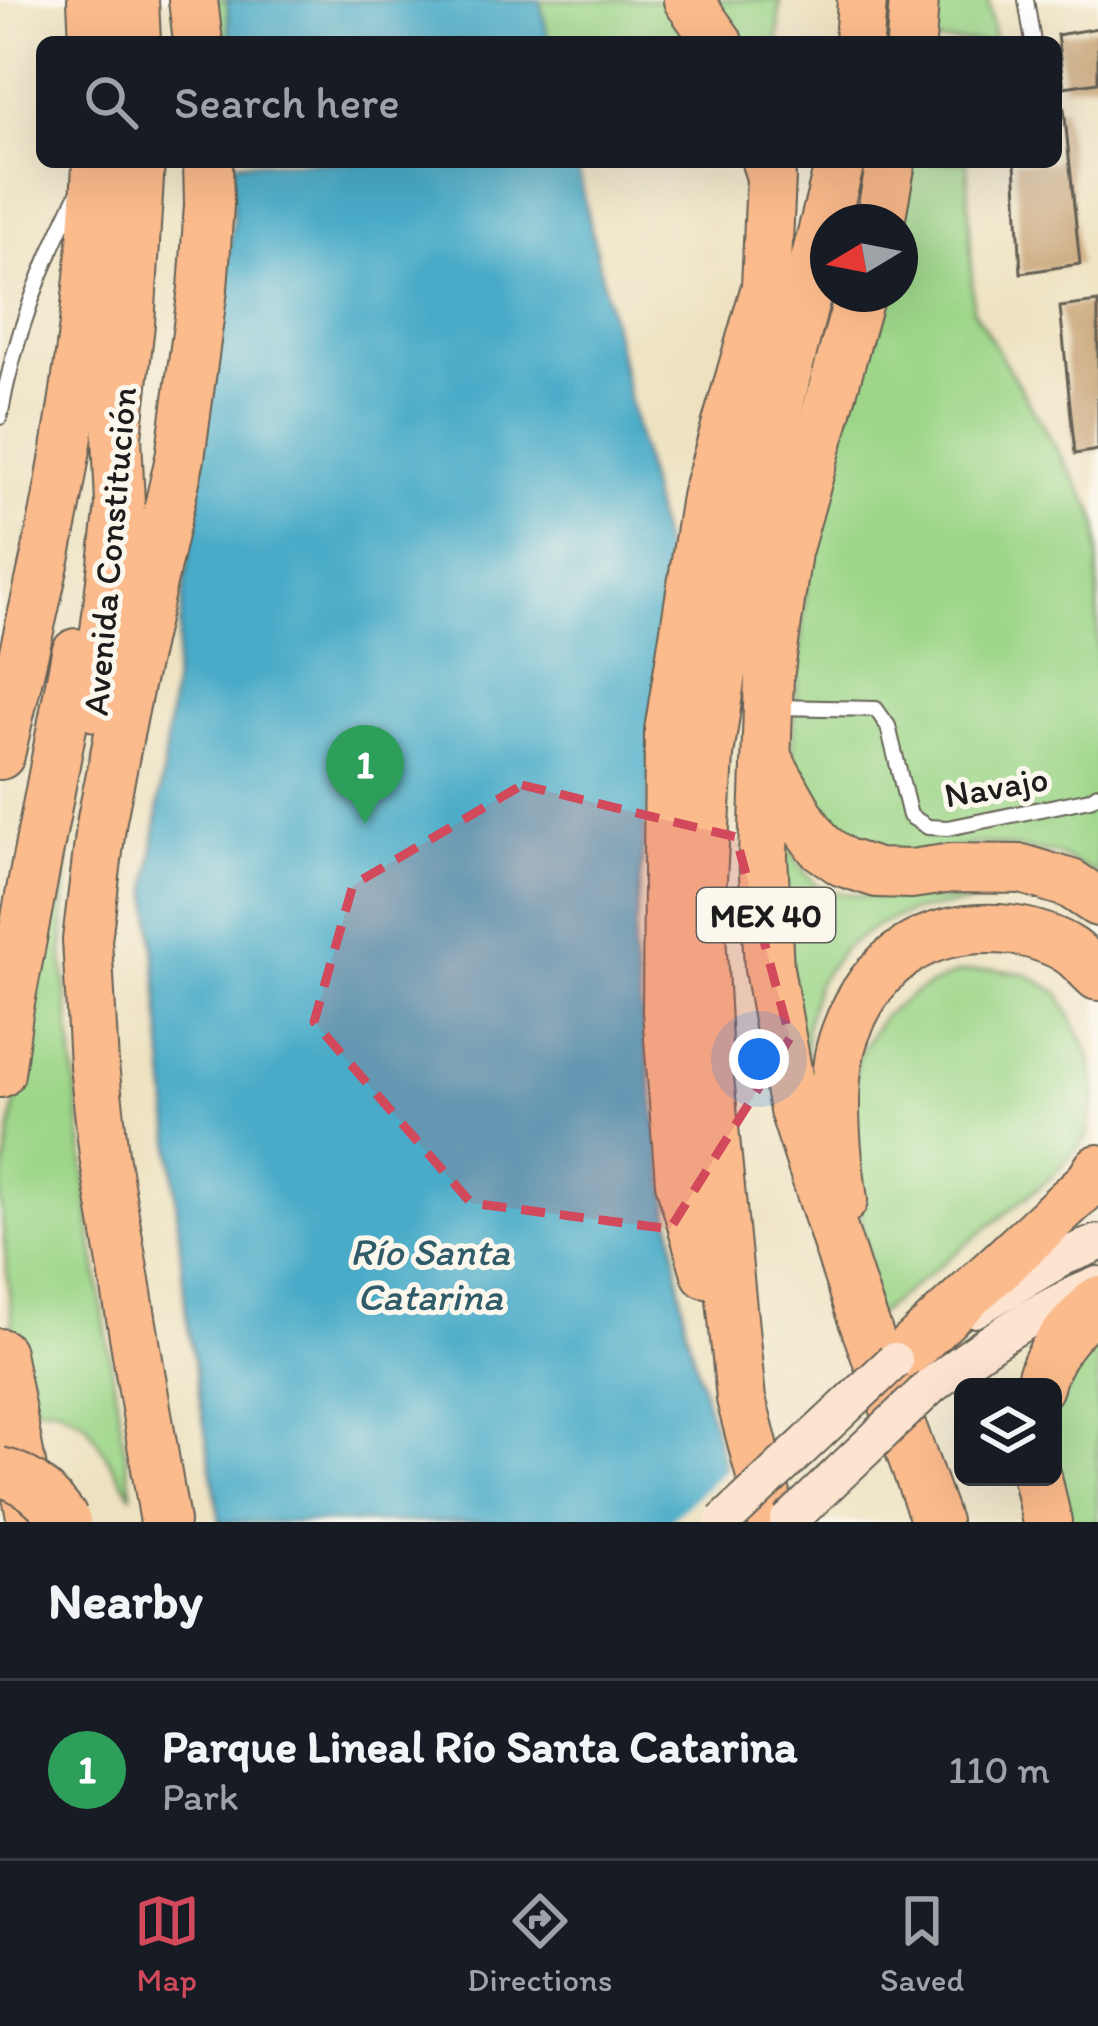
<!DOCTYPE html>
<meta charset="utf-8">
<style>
:root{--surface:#171b24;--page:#20242c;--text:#f1f3f6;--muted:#9ea1a6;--line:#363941;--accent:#d1495b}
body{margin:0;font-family:Itim,sans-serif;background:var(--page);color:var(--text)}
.controls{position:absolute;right:36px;bottom:36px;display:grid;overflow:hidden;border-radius:18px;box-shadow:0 12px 48px #0002}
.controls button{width:108px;height:108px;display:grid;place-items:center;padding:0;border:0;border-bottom:3px solid var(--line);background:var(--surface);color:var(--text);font:60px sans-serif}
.compass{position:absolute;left:810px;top:204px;width:108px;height:108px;border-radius:50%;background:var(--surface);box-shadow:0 12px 48px #0002;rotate:260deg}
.you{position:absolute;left:759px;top:1059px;width:42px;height:42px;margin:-30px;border:9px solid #fff;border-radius:50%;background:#1a73e8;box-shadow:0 0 0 18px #1a73e833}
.badge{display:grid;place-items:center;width:78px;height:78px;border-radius:50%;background:var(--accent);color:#fff;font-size:39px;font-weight:700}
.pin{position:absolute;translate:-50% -99px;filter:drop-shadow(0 3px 6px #0008)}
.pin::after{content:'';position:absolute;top:63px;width:42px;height:36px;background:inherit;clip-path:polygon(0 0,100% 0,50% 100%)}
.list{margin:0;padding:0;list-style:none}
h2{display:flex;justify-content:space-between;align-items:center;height:156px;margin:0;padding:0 48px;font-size:51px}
h2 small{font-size:39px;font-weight:400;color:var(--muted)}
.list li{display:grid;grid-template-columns:78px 1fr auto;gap:36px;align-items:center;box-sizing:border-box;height:180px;padding:0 48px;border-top:3px solid var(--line)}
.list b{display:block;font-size:45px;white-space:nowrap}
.list p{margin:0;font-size:39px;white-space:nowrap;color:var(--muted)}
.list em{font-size:39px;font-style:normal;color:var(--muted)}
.icon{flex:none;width:66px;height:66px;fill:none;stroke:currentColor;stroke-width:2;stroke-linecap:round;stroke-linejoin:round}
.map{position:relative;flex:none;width:1098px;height:1522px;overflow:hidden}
.search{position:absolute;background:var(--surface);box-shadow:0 12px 48px #0002;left:36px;right:36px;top:36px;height:132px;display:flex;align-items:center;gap:30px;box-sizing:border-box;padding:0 42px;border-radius:18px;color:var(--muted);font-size:45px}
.sheet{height:336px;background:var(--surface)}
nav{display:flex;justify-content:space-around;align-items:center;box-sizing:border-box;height:168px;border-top:3px solid var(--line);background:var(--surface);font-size:33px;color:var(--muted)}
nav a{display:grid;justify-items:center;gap:6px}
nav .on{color:var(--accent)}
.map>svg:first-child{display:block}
.green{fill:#9dd689;stroke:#5c7952;stroke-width:3}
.water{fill:#48abc8;stroke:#326472;stroke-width:3}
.pier{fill:#ede1c0}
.building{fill:#c59f70}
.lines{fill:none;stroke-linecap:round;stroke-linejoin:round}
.lane-casing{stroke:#656155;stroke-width:18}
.secondary-casing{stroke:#656155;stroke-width:40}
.highway-casing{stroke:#656155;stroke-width:52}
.lane{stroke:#fff;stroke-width:14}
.secondary{stroke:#fde4d1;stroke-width:36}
.highway{stroke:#fbbb8c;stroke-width:48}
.secondary-bridge-casing{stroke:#656155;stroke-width:40;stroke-linecap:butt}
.highway-bridge-casing{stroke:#656155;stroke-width:52;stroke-linecap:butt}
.secondary-bridge{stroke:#fde4d1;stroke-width:36}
.highway-bridge{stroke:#fbbb8c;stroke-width:48}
.marked{fill:#d1495b;fill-opacity:0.2;stroke:#d1495b;stroke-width:9;stroke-dasharray:24 15;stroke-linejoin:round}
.labels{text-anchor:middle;stroke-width:10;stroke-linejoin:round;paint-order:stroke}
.shield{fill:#fbf7ec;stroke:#5f5e5a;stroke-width:3}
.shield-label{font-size:33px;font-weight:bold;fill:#1c1c1c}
.street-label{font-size:36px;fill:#1c1c1c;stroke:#fbf7ec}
.water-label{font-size:39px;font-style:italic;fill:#305c69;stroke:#fbf7ec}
</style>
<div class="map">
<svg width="1098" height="1522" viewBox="0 0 1098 1522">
<rect width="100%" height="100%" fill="#fbf7ec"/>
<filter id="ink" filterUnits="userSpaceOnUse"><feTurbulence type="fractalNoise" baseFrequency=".00833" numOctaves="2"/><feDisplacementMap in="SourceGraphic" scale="24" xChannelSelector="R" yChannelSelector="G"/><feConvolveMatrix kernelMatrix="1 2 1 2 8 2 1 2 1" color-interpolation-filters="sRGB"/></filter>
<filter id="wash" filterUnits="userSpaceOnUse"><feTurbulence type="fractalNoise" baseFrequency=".004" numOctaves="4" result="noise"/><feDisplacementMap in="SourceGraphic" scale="48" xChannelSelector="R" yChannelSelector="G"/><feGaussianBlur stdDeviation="2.7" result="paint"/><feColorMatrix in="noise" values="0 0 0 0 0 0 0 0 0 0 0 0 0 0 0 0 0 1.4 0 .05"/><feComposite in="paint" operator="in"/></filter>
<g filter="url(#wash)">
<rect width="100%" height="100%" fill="#ede1c0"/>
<path class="green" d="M199 0H780L778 42H203Z
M923 0H988L995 42H917Z
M897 162H967L973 309 1093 510 1098 527V874L1057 854 981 843 915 856 871 855 839 839 802 788 792 750 803 617 826 453 860 294H900Z
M775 820C786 842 797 867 816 884 836 902 963 899 996 900L913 911 879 924 844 948 817 983 806 1028 809 1134Z
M67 821 63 960 92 1242 132 1496 86 1423 55 1406 26 1408 14 1342 0 1200 31 1002Z
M994 969 1026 974 1059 993 1090 1055 1095 1094 1087 1137 1053 1176 873 1318 848 1109 859 1054 883 1016 916 992 957 973Z
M1098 1301V1522H1047L1053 1477V1387Z"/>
<path class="water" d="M227 0H540L549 42H230Z
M232 162H576L670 579 633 952 686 1329 740 1522H220L186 1315 149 886 185 583 233 220Z"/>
<path class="pier" d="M730 1465 746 1522H668Z"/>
<g id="blocks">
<path class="building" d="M1098 28V82L1064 87 1057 35Z
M1064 108 1080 264 1021 273 1015 162H1056V109Z
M1098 302V450L1075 454 1060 307Z"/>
</g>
</g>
<g filter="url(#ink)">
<use href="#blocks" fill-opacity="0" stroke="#656155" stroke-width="3"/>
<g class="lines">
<g class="lane-casing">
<path id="lane" d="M1026 0 1033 42
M0 417C14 337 42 265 78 193
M774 707 876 709 888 726 910 816 928 827 948 828 1090 799 1098 794"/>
</g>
<g class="secondary-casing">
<path id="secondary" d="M974 1309 1065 1256 1098 1243
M931 1386C984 1345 1036 1310 1098 1285"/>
</g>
<g class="highway-casing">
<path id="highway" d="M92 0 94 42
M134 0 136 42
M193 0 198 42
M688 0 718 42
M859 42 862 0
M911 42 914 0
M880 222 891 162
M860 294 787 552 769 677 763 856 769 969 794 1110 858 1306 936 1522
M96 707 120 505 117 436 130 324 140 162
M0 755C20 665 44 575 60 484 79 377 93 271 97 162
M768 760 805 825 820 846 843 862 877 873 911 874 952 868 1022 869 1071 884 1098 902
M0 1073 8 1013 76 653
M843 1200C836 1152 828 1080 845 1034 873 957 929 922 1010 930 1029 932 1055 940 1071 951 1081 958 1089 968 1098 976
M706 1273 680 1182 667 1011 669 731 706 497 766 287 771 177 766 162
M0 1353 32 1522
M905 1354 1090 1182 1098 1169
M1039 1387C1047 1350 1072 1327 1098 1301
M1037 1477 1047 1522
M165 1522 104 1155 94 1065 87 940 102 819 129 685 180 458 203 289 209 205 208 162
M773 1522 741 1399 709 1077 700 915 709 755 735 578 840 162"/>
</g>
<use href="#lane" class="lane"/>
<use href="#secondary" class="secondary"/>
<use href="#highway" class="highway"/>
<g class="secondary-bridge-casing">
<path id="secondary-bridge" d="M723 1522 894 1361
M788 1522 931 1386"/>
</g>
<g class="highway-bridge-casing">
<path id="highway-bridge" d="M0 1472C29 1478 49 1498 66 1522"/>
</g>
<use href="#secondary-bridge" class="secondary-bridge"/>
<use href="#highway-bridge" class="highway-bridge"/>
</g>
</g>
<path class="marked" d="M522 785 736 837 790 1038 670 1229 471 1203 314 1022 353 885Z"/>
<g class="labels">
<rect class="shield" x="697" y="888" width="138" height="54" rx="9"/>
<g class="shield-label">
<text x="766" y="927">MEX 40</text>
</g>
<g class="street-label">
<text transform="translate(109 551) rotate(-85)" y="13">Avenida Constitución</text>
<text transform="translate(996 786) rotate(-10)" y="13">Navajo</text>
</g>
<g class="water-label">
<text x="430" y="1265">Río Santa<tspan x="430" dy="45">Catarina</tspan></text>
</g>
</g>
</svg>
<div class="controls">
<button><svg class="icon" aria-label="layers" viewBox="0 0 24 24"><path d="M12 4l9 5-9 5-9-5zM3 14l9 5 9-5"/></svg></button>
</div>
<svg class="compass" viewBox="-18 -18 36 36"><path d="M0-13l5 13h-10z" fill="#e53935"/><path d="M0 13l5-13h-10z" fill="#9ea1a6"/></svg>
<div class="you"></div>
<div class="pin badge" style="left:365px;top:824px;background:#2e9e5b">1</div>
<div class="search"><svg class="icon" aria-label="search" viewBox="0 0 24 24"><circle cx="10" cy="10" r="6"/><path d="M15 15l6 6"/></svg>Search here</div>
</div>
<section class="sheet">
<h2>Nearby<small></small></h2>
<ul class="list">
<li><span class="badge" style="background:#2e9e5b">1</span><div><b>Parque Lineal Río Santa Catarina</b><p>Park</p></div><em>110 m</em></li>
</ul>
</section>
<nav>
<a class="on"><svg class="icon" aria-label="map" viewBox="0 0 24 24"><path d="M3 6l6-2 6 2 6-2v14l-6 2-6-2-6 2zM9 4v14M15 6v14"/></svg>Map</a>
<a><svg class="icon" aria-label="directions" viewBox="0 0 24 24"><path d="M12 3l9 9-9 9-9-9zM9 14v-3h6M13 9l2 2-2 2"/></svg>Directions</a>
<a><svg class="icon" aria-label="saved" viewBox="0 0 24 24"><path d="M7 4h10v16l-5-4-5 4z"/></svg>Saved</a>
</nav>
